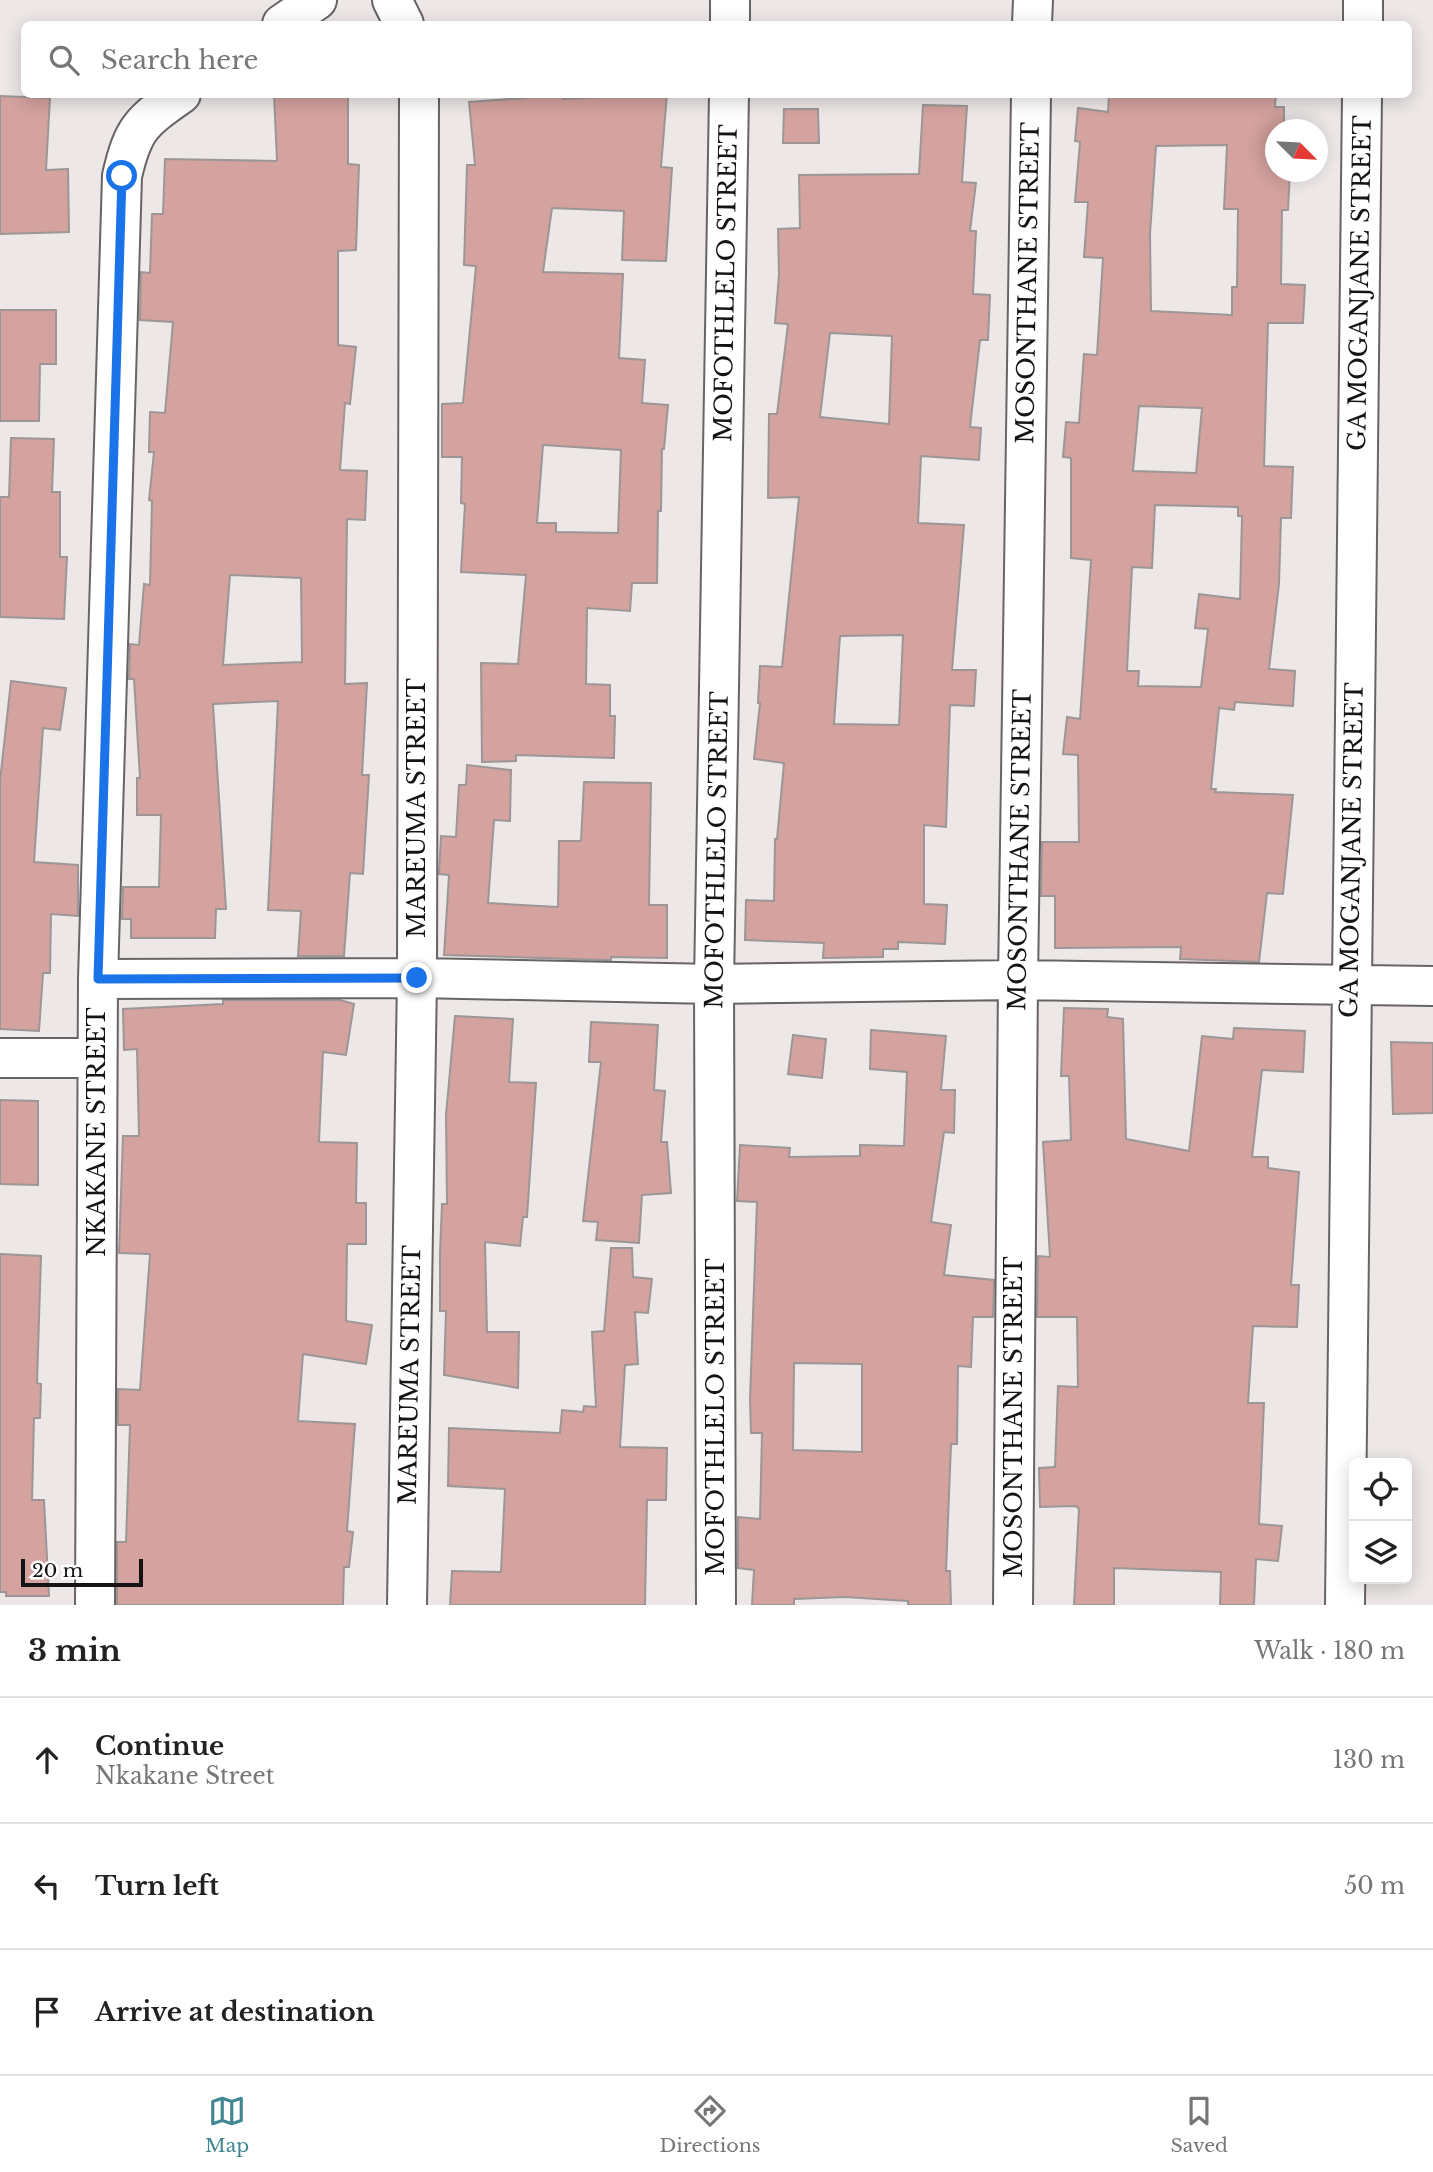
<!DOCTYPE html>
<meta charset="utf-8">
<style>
:root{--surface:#fff;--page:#f6f6f6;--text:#222;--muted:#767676;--line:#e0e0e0;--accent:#418791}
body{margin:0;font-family:"Libre Baskerville",serif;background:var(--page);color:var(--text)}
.controls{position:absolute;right:21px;bottom:21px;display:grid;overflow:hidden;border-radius:10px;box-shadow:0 4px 18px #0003}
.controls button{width:63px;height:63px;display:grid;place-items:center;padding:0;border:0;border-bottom:2px solid var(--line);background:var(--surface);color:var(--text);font:35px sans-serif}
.compass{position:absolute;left:1265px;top:119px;width:63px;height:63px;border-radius:50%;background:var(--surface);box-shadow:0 4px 18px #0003;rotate:114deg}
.scale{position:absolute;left:21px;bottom:18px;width:122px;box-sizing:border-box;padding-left:7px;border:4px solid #151313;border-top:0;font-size:19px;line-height:24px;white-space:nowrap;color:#151313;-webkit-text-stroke:5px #fff;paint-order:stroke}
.stop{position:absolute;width:21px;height:21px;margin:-16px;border:5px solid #1a73e8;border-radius:50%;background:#fff}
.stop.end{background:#1a73e8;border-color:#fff;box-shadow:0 2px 7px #0008}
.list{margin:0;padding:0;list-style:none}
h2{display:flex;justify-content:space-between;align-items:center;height:91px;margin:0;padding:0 28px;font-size:30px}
h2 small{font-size:23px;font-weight:400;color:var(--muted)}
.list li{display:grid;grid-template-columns:46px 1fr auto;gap:21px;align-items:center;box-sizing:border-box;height:126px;padding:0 28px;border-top:2px solid var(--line)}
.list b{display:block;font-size:26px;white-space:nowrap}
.list p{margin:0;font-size:23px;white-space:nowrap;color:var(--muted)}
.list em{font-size:23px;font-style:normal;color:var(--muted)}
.icon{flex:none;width:38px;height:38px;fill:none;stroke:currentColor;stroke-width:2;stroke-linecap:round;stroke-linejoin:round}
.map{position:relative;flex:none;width:1433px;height:1605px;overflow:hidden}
.search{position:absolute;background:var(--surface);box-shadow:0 4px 18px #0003;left:21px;right:21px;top:21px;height:77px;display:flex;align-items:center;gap:18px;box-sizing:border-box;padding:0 24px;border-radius:10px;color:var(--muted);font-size:26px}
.sheet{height:469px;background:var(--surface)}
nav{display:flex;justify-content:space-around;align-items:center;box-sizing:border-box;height:98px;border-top:2px solid var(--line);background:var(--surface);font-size:19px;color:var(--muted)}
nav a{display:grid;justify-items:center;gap:4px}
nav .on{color:var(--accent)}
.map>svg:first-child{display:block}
.building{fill:#d4a29f;stroke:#9c9796;stroke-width:2;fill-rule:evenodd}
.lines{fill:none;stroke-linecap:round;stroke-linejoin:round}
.minor-casing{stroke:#696464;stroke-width:42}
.minor{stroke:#fff;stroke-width:38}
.route{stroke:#1a73e8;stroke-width:9}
.labels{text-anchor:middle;stroke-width:5;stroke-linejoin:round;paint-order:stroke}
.street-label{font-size:24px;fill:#151313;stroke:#fff}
</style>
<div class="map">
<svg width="1433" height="1605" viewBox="0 0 1433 1605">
<rect width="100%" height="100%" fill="#ede8e7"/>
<path class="building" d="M274 94H348V164L359 165 356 250 338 251V345L356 347 350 404 345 403 340 470 367 471 365 520 347 519 345 684 367 683 362 775H369L363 874 350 873 344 956H298L301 911 268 910 278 701 213 704 226 909H216L215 938H131V919H122L123 887H159L161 815H137V778H140L134 679H129L130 644 139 645 144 584 150 585 152 501 149 500 154 452H149L150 412 165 413 173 322 140 320 141 272 150 273 152 214H163L165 159 277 161ZM230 575 301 578 302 662 223 665Z
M525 94H563V99L667 94 661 167 672 168 666 261 622 260 624 211 552 208 543 272 623 274 619 358 645 360 642 403 668 405 664 449H662L661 511H658L657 583H632L630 611 587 608 586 684 610 685V716H615L614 758 516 755V761L482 762 481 663 518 664 526 575 461 572 465 504 461 503 462 457H442V404L463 403 476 266 464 265 467 165H475L469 102 526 98ZM543 445 621 450 618 533 556 532V523H537Z
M1109 94H1276L1275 107H1284V130H1276V172H1290L1288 210H1282L1281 284 1305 285 1303 323H1268L1264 466 1293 467 1291 518H1281L1279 584 1269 669 1295 671 1293 706 1235 702 1234 710 1219 708 1211 789H1216L1215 792 1293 795 1283 894 1267 893 1259 962 1180 959 1181 947 1055 948V896H1041L1042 842H1079L1078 755 1063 754 1067 717 1080 719 1091 560 1071 558V458L1063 457 1066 422 1079 423 1084 354 1097 355 1103 258 1084 257 1088 202H1075L1080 142 1075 141 1078 108 1108 112ZM1227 145 1224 209H1238L1237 287H1232V315L1151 311 1150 234 1156 146ZM1139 406 1202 408 1196 473 1133 471ZM1155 505 1238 507V516H1242L1240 599 1199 594 1195 628 1208 629 1201 687 1138 686 1139 671H1127L1132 567 1152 568Z
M0 96 50 98 46 170 68 169 69 232 0 234Z
M923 105 967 106 962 182 976 183 970 231H976L973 294 990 295 988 340H980L970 427 981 428 979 460 921 456 918 523 964 525 952 670H976L974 706 950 705 946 827 924 825V904L947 905 945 944 898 942V949H883V957L823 958 824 943 745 940 746 900 774 901 775 839H777L784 763 754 759 760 703H758L760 666 782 667 799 497 768 498 769 414H777L788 324 775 323 779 275 778 229 800 228 799 175 919 174ZM830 333 892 336 889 424 820 417ZM903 635 899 725 834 724 840 636Z
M784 109H818L819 143H783Z
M0 310H56V364H40L39 421H0Z
M11 438 54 439 52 492H60V557H67L64 619 0 617V497H9Z
M11 681 66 688 60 730 43 728 34 862 78 865V916L51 914 50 973H43L39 1031 0 1029V781Z
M467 765 511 770 510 821 494 820 488 903 558 907 559 841H581L584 782 651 783 649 905H667V958L611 957V960H606L444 955 449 875 439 874 441 836 456 837 459 785H466Z
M223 1000H340L354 1004 346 1055 323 1052 319 1142 357 1143 356 1203H366V1244H347L346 1321 372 1325 366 1364 303 1354 298 1421 355 1424 347 1531 353 1532 349 1567H344L343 1605H117V1542H126L130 1425H118V1389L140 1390 150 1254 119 1253 123 1136H139L137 1049 124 1050 123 1009 223 1004Z
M1064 1008 1108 1009 1107 1017 1123 1019 1126 1139 1189 1151 1202 1036 1233 1039 1234 1028 1305 1031 1303 1072 1262 1070 1252 1157H1268V1168L1299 1172 1291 1285H1299L1297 1327 1253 1326 1248 1403H1264L1259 1524 1282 1526 1278 1561 1256 1559 1254 1605H1220L1221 1572 1114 1568V1605H1074L1079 1509 1076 1506 1040 1507 1039 1468 1055 1467 1058 1386 1078 1387 1077 1317H1037L1038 1256 1050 1257 1043 1142 1071 1140 1069 1076H1061Z
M455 1016 513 1019 509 1082 536 1083 527 1217H523L520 1246 485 1242 487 1332H519L518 1388 444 1375 446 1311H440V1253L442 1204H447L446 1115Z
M591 1022 658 1025 654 1090 665 1091 661 1142H667L671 1193 642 1195 639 1243 596 1240 598 1222 583 1221 601 1062H589Z
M871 1030 946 1036 941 1090H955L954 1133 944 1132 931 1222 951 1225 944 1275 994 1280 993 1317H973L971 1367 958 1366 957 1444H951L946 1571H950L951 1605H908V1601L845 1597 794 1599V1605H752L754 1570 738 1568V1517L760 1519 762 1433H751L750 1400 757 1202 737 1201 740 1145 790 1148 789 1157 860 1156V1145L904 1146 907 1072 870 1069ZM794 1363 862 1364V1452L793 1450Z
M793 1035 826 1039 822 1078 788 1074Z
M1391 1042 1433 1043V1113L1393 1114Z
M0 1100 38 1101V1185L0 1184Z
M611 1248H632L633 1277 652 1279 648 1313 635 1312 638 1364 625 1365 620 1447 667 1448 666 1500H647L645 1605H450L452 1571 501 1572 505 1489 448 1486 449 1428 560 1433 562 1410 583 1412 584 1406 596 1407 592 1332 604 1331Z
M0 1254 41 1256 37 1383 41 1384 40 1418H34L32 1500H44L49 1596H6V1592H0Z"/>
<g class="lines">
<g class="minor-casing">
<path id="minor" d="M392 0 404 24
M282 24 317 0
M730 24V0
M1032 24 1033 0
M1363 24V0
M98 979 417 978 714 984 1018 980 1433 986
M0 1058H97
M95 1605 98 979 122 176C133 128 141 122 181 94
M407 1605 417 978 419 94
M716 1605 714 984 729 94
M1013 1605 1018 980 1031 94
M1345 1605 1362 94"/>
</g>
<use href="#minor" class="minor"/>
</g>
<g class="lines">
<path class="route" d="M122 176 98 979 417 978"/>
</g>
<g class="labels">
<g class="street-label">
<text transform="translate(726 283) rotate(-89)" y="8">MOFOTHLELO STREET</text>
<text transform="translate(1028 283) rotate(-89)" y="8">MOSONTHANE STREET</text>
<text transform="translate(1360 283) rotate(-89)" y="8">GA MOGANJANE STREET</text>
<text transform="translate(417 808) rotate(-90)" y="8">MAREUMA STREET</text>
<text transform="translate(717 850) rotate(-89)" y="8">MOFOTHLELO STREET</text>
<text transform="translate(1020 850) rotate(-89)" y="8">MOSONTHANE STREET</text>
<text transform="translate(1352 850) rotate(-89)" y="8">GA MOGANJANE STREET</text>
<text transform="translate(97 1132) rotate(-90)" y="8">NKAKANE STREET</text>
<text transform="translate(410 1375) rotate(-89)" y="8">MAREUMA STREET</text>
<text transform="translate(716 1417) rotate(-90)" y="8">MOFOTHLELO STREET</text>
<text transform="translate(1014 1417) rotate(-90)" y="8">MOSONTHANE STREET</text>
</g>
</g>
</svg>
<div class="controls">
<button><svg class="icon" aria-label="locate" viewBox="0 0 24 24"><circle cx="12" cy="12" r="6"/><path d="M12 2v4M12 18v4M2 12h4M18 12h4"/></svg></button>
<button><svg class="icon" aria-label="layers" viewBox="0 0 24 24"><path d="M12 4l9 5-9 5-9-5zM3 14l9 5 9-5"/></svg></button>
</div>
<svg class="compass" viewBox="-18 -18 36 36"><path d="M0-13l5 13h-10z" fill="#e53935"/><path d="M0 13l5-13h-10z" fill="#767676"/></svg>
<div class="scale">20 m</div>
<div class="stop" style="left:122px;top:176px"></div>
<div class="stop end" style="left:417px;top:978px"></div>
<div class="search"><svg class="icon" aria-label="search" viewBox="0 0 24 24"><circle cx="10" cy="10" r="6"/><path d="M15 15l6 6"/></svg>Search here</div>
</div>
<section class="sheet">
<h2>3 min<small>Walk · 180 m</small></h2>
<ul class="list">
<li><svg class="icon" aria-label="ahead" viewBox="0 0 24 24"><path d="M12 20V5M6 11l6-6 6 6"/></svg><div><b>Continue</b><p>Nkakane Street</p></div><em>130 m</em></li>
<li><svg class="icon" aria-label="left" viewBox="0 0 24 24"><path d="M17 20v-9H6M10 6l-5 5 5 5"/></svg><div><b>Turn left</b></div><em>50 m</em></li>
<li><svg class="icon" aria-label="arrive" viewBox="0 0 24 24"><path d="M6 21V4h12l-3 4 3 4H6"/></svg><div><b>Arrive at destination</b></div></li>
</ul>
</section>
<nav>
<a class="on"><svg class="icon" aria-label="map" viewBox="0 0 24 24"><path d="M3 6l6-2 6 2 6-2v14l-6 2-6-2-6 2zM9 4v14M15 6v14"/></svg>Map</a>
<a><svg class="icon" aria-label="directions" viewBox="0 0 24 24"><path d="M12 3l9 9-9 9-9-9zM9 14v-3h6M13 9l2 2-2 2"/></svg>Directions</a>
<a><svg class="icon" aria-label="saved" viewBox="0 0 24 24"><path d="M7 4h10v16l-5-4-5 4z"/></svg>Saved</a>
</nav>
